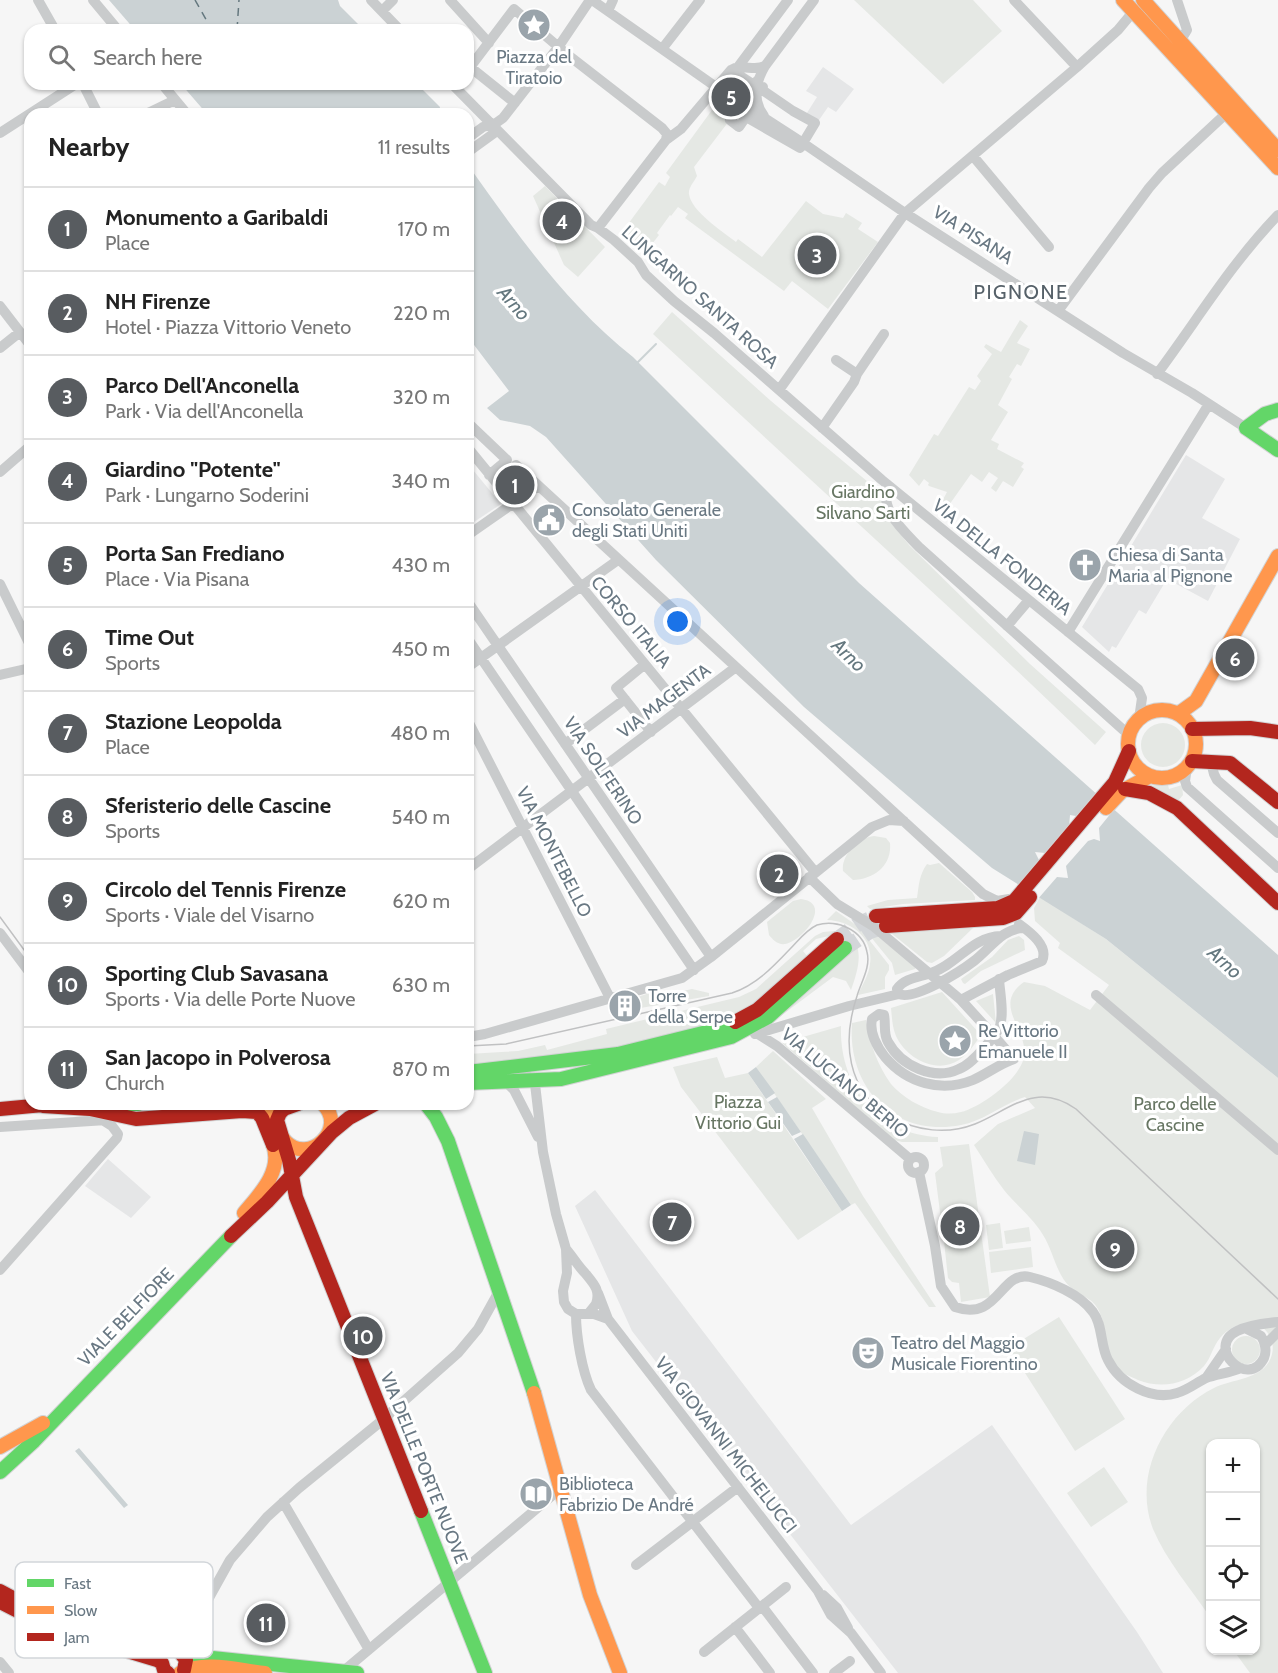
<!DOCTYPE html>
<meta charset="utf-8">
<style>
:root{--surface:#fff;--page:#f6f6f6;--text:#222;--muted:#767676;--line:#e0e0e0;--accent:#585c60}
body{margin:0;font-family:Cabin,sans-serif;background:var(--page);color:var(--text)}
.controls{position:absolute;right:18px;bottom:18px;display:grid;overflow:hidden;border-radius:12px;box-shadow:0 2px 4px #0004}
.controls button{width:54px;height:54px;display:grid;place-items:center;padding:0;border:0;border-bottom:2px solid var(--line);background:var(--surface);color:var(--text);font:30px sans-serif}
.you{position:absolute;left:678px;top:622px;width:21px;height:21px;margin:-15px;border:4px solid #fff;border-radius:50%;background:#1a73e8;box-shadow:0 0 0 9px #1a73e833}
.badge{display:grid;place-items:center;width:39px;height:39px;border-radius:50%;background:var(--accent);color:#fff;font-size:20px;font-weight:700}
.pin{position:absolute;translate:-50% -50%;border:3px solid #fff;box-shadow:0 2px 6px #0006}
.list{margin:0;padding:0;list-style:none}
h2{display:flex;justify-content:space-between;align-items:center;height:78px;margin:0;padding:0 24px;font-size:26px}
h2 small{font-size:20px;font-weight:400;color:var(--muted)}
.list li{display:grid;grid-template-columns:39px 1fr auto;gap:18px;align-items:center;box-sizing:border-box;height:84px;padding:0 24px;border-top:2px solid var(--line)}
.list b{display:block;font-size:22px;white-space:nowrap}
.list p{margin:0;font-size:20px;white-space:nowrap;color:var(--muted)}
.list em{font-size:20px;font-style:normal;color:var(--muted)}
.icon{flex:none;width:33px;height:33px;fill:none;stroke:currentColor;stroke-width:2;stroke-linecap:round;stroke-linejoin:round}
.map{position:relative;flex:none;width:1278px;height:1673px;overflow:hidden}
.search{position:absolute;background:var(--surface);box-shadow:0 2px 4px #0004;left:24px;top:24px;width:450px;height:66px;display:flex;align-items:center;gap:15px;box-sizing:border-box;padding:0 21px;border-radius:18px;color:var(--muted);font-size:22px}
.panel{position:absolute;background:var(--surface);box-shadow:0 2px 4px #0004;left:24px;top:108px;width:450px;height:1002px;border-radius:18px}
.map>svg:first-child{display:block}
.built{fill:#e5e6e7}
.green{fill:#e5e8e4}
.water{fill:#cbd2d4}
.pier{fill:#f6f6f6}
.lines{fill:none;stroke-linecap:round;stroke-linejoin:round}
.stream{stroke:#cbd2d4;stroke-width:2}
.ferry{stroke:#65787f;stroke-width:1.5;stroke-dasharray:8 6;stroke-linecap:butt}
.street-tunnel{stroke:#d3d6d9;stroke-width:10;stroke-dasharray:10 5;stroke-linecap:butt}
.primary-tunnel{stroke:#d3d6d9;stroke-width:15;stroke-dasharray:15 8;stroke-linecap:butt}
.fast-casing{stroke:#d2d3d4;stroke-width:16}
.slow-casing{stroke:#d2d3d4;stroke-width:16}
.jam-casing{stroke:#d2d3d4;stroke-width:16}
.street{stroke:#c9cbcc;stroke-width:10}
.fast{stroke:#63d668;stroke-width:14}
.slow{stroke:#ff974d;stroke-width:14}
.jam{stroke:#b3261e;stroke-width:14}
.tram{stroke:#c0c1c2;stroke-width:1.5}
.labels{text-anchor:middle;stroke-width:6;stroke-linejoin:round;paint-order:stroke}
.poi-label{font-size:18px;fill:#697883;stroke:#fff;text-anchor:start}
.street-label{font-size:18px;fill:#697883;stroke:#fff}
.park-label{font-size:18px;fill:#677663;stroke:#fff}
.neighbourhood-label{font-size:20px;letter-spacing:1.5px;fill:#566169;stroke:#fff}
.water-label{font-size:20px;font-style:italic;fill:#65787f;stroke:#fff}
.key{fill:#fff;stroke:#d2d6da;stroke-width:1.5}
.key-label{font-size:16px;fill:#697883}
</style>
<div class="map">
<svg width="1278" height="1673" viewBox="0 0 1278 1673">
<rect width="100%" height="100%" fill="#f6f6f6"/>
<path class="built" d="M823 67 854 89 836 112 828 107 817 123 805 116 817 97 806 91Z
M1186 455 1225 479 1202 518 1240 539 1208 601 1167 579 1146 614 1139 610 1116 648 1112 646 1109 652 1082 627Z
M468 464 501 504 468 526Z
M108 1159 151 1197 131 1218 85 1186Z
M595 1190 851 1525 992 1425 1137 1632 1163 1673H898L632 1331 575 1206Z"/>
<path class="green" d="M854 0H973L1002 31 943 84Z
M712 110 729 121 694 167 697 176C694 182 688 188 689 194 691 211 722 231 736 242L738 239 762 257 806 201 823 214 843 218 846 213 862 223 858 229 878 242 828 309 792 281 784 291 685 218 688 214 678 207 671 216 670 215 657 233 659 235 645 253 620 235 659 182 665 186 670 177 666 173Z
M545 186 605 247 578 277 564 265 533 196Z
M672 312 771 401 880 492 892 524 909 545 1030 664 1106 732 1095 745 993 648 653 334Z
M1020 320 1028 326 1017 343 1030 349 1021 366 1017 364 1009 377 1012 379 998 405 1008 412 991 440 999 444 997 449 1024 463 1021 467 1024 469 1013 487 1003 481 996 492 991 488 998 478 989 472 982 482 971 474 942 515 937 511 947 492 929 486 928 485 929 483 924 479 919 486 909 475 934 434 938 436 969 387 975 390 981 381 977 376 992 354 984 347 986 344 1001 352Z
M1141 745a22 22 0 1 1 44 0a22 22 0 1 1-44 0Z
M1155 785H1168L1169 789 1182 785 1183 795 1178 801 1148 787Z
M874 836 886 838 890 843C892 866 874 879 853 880L843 871C841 855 858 838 874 836Z
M939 863 972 892 975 897V900L903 904 870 909 867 906 888 900 917 898C919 885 919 875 927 864L930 865Z
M1041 895 1065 913 1106 939 1278 1078V1673H1250L1234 1651 1256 1650V1444H1210V1617C1191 1589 1166 1560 1153 1529 1132 1475 1165 1412 1214 1388 1230 1380 1251 1380 1264 1368 1272 1361 1275 1348 1271 1339 1262 1315 1232 1322 1220 1338 1213 1346 1211 1358 1204 1366 1186 1385 1161 1389 1138 1380 1133 1377 1125 1375 1121 1372 1103 1357 1109 1328 1098 1309 1091 1296 1078 1296 1070 1287 1056 1274 1053 1250 1043 1235 1033 1218 1016 1205 1004 1190 993 1176 984 1160 974 1145L998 1124 1035 1108 1025 1097C1003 1104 984 1121 961 1125 895 1138 847 1088 852 1023L866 1020C869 1042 878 1066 891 1084 902 1097 921 1108 938 1112 945 1114 953 1114 961 1112 981 1107 1020 1079 1024 1057 1029 1030 991 1005 1024 982L1045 986 1090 1010 1109 985 1058 948 1060 943 1035 921 1034 908Z
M801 899C833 903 803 941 785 944 778 945 773 940 769 935L767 922 793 901Z
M836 911 859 927 889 965V970L885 977V989L858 995C862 985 869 975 870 964 874 937 851 921 827 920Z
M857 920 916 967 915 969 895 975 892 963Z
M973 928 944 956 932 963 927 962 891 933Z
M834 931C869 936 859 967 851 990L846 981 833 977 770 1024 833 935 816 939 803 951 808 957 746 1010 721 1021 611 1050 468 1068V1054L518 1051 545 1045 547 1050 607 1034 606 1029 739 997 756 989 815 936 823 932Z
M1019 936 1024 940 1025 950 981 971 965 984 963 983 961 979 992 957 1008 940Z
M692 989 709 993V996L635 1009 632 999 658 990 660 996Z
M942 992 981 1035C975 1044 968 1054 959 1060 936 1075 906 1058 896 1036 892 1027 892 1017 891 1008Z
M993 994 996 1023 976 1001Z
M841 1026C839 1085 877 1134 938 1137V1142H902L894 1140 782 1043Z
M773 1051 826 1099 812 1108 863 1196 936 1307H929L855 1203 851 1205 756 1067Z
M717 1057 725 1078 748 1073 842 1211 798 1240 681 1087 673 1067Z
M969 1144 990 1297 961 1302 959 1283 952 1282 948 1278 943 1232H940L938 1221 941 1220 935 1173 943 1166 940 1147Z
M1000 1223 1003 1248 989 1250 986 1225Z
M1029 1227 1031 1241 1006 1244 1004 1231Z
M1031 1247 1033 1267 991 1273 989 1252Z
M1059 1317 1125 1419 1075 1451 1009 1348Z
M1232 1350a14 14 0 1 1 28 0a14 14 0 1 1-28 0Z
M1104 1467 1128 1502 1091 1527 1067 1493Z"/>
<path class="water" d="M109 0H338L340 6 364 30H135Z
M181 84H417L440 107 439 114H207Z
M468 165C517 234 566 304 633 357L859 583 1278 955V1078L1106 939 992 868 804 707 656 560 546 437 530 426 500 420 487 408 509 391 468 337Z
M756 1067 775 1093 766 1099 748 1073Z
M777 1097 801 1132 792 1136 768 1102Z
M1024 1131 1039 1134 1035 1165 1017 1161Z
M803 1134 851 1205 842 1211 794 1139Z
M79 1448 128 1505 124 1508 75 1451Z"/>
<path class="pier" d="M1116 807 1099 828 1100 841 1094 839 1088 841 1066 866 1068 878 1057 877 1037 900 1018 888 1039 860 1035 852 1045 853 1069 827 1070 815 1076 816Z"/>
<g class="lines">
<path class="stream" d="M637 363 656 344"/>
<path class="ferry" d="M195 0 212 30
M237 30 239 0"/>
<path class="street-tunnel" d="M722 91 741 103"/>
<path class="primary-tunnel" d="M837 939 858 924 876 916
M845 948 869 932 886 926"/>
<g class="fast-casing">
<path id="fast" d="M1278 410 1265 414 1246 428 1278 450
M468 1072 618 1054 719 1029 735 1022
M468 1083 561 1079 731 1037 768 1017 845 948
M124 1104H138
M426 1104 436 1117 448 1141 534 1393
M0 1472 34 1441 231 1236
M421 1511 485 1673
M184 1655 357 1673"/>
</g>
<g class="slow-casing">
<path id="slow" d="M1123 0 1278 168
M1143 0 1278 150
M1128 744a34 34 0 1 1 68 0a34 34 0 1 1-68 0Z
M1178 714 1196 701 1278 556
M1106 808 1122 791 1150 776
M267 1104C273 1116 276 1132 286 1142 309 1165 348 1129 323 1104
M244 1213C259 1195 283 1171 273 1145
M534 1393 590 1595 620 1673
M0 1447 43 1423
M180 1673C205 1660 238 1670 265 1673"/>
</g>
<g class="jam-casing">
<path id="jam" d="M1192 729 1250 728 1278 732
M1192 761 1230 763 1278 802
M1125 789 1149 793 1177 808 1278 903
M876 916 998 908 1014 901 1115 782 1129 751
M886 926 1003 918 1016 913 1030 897
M735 1022 757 1010 837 939
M298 1104 284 1109 280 1113 277 1120 289 1160 296 1197 421 1511
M43 1106 90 1109 136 1119 242 1111 257 1112 262 1118 273 1145
M0 1109 54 1104
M231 1236 267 1202 332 1132 349 1118 375 1104
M0 1591C56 1623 116 1639 179 1651L186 1660 184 1670
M0 1602 51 1628 157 1660 162 1663 164 1670 168 1673"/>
</g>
<path class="street" d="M38 0 55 30
M93 0 118 30
M371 0 400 30
M450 0 489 43
M592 0 719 89
M1014 0 1077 67
M382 11 393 0
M608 11 613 0
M1176 36 1184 35 1187 30 1177 0
M662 49 700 0
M470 67 515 103
M738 67 788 0
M468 70 514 9 568 55 662 128 667 134 666 140
M731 70 751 83H755L758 80
M83 84 98 114
M162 84 187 114
M452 84 591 225 598 228 614 240 638 262 646 275 674 301 714 333 882 480 1138 689 1142 698 1139 719
M752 87H763L761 89 793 111 815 123 800 148 746 117 739 127 730 120Z
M741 103 803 143 905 213 1123 353 1192 393 1246 428
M146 114 175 100
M764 116C752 100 755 83 765 66
M0 133 76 84
M468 138 483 127 496 123 503 118 559 46 590 0
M468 152 497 131
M973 156 1049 247
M598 228 666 140 681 129 731 70C742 63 754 72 765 66L814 0
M0 306 30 345
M1058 311 1149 188 1162 173 1231 109
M0 348 20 332
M836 360 857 374
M1157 374C1198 319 1230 265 1278 215
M779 390 905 213 1077 67 1118 30 1133 12 1139 13
M468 423 507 460 489 475
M822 428 854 382 857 374 884 334
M468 448 815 872
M516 465 983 894 997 901 1009 899
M0 472 30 446
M887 484C880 511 902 529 919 547L1129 735
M468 535 538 486
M0 584 30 645
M468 602 711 957
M1007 626 1029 600
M1068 632 1209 404
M468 639 694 970
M644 665 616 688 651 732
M468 667 618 560
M0 675 30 668
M468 721 610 998
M565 744 625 699
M1211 762 1214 774 1217 780 1278 833
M1187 767 1185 781 1187 787 1278 868
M468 869 736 667
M809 877 837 904 873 926 961 1000 994 1036 1014 1059C999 1064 987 1074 973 1080 941 1093 907 1083 885 1057 877 1047 869 1032 872 1019L879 1014 884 1015C886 1024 883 1034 888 1042 901 1066 934 1081 959 1069 969 1065 977 1056 984 1048 990 1041 997 1034 1000 1026 1004 1013 1000 993 999 979
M0 933 30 973
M1001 936C971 937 958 964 931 973 920 977 904 978 897 989L899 994C914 1001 961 971 974 961 990 949 1002 928 1024 928
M1096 995 1278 1150
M961 1000 1008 975 1042 961C1049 946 1030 932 1019 924
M755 1034 849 1006 899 994
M758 1034 777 1046 910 1159
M468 1037 485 1034 682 978 711 957 872 827 889 820 904 821
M511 1068 525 1073 535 1084 543 1152 556 1214 566 1249 567 1273 563 1291 564 1302 568 1309 576 1314H594L608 1319
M501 1082 508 1084 514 1090 538 1137
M0 1127 106 1120
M908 1165a8 8 0 1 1 16 0a8 8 0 1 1-16 0Z
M919 1172 935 1246 941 1286 955 1307C999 1322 1000 1270 1030 1277 1051 1282 1080 1294 1093 1312 1103 1325 1100 1345 1108 1360 1120 1384 1152 1401 1177 1393 1188 1390 1196 1383 1206 1378 1217 1374 1230 1373 1241 1368
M566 1249C573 1257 578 1266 585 1273 593 1283 601 1290 596 1304L588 1314
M0 1270 117 1138 118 1134 112 1126 101 1119
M598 1293 608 1319 818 1591 831 1615 851 1633 881 1673
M576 1314C576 1336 582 1371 591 1390L759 1608
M1247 1329 1261 1336C1265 1342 1267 1351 1264 1358 1248 1390 1205 1347 1237 1331 1247 1326 1267 1323 1278 1322
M1265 1345 1278 1332
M1206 1378 1226 1349
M283 1502 368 1648
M636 1565 738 1487
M823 1595 837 1608 848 1628
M762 1606 813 1673
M735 1627 770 1673
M704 1652 786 1587
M181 1653 185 1641 230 1560 267 1517 299 1488 379 1423 458 1353 478 1329 498 1293
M0 1662 9 1673
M341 1673 560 1489
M834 1673 850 1661"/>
<use href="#fast" class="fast"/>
<use href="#slow" class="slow"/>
<use href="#jam" class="jam"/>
<path class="tram" d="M0 917 30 958
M468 1046 506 1044 732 993C756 985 773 967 790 949 798 941 806 930 817 925 827 922 839 923 848 928 858 933 865 942 867 952 871 967 861 982 857 996 842 1041 846 1091 891 1117 917 1131 947 1135 975 1124 1011 1109 1036 1081 1076 1109L1278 1299"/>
</g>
<defs>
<g id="sight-disc" transform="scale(1.725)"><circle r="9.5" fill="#9aa4ab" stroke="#fff"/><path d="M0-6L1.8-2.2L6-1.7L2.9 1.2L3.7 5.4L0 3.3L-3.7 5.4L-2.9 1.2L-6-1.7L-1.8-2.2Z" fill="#fff"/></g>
<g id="civic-disc" transform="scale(1.725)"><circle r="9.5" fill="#9aa4ab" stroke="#fff"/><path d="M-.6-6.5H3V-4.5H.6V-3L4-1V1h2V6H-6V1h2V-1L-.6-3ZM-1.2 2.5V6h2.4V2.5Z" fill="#fff"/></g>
<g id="church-disc" transform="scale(1.725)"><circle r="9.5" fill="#9aa4ab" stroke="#fff"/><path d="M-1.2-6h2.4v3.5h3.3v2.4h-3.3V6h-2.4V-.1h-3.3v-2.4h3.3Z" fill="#fff"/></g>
<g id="building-disc" transform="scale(1.725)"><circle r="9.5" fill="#9aa4ab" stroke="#fff"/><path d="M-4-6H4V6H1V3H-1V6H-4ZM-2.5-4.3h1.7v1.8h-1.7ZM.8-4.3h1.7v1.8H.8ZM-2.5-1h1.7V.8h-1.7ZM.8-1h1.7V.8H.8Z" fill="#fff"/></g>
<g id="theatre-disc" transform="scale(1.725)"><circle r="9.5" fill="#9aa4ab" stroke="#fff"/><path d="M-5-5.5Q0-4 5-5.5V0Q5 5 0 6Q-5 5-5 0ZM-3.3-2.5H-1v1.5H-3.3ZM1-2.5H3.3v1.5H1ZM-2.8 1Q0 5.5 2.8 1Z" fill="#fff"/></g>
<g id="library-disc" transform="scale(1.725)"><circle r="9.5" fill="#9aa4ab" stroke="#fff"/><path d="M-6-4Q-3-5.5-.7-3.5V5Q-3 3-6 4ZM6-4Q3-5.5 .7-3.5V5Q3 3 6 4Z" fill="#fff"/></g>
</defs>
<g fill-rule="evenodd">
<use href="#sight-disc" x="534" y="25"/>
<use href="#civic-disc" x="549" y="520"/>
<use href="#church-disc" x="1085" y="565"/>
<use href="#building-disc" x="625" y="1006"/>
<use href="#sight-disc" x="955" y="1041"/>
<use href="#theatre-disc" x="868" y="1353"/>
<use href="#library-disc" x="536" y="1494"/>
</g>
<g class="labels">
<g class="poi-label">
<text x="534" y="63" text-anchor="middle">Piazza del<tspan x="534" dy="21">Tiratoio</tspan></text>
<text x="572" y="516">Consolato Generale<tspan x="572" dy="21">degli Stati Uniti</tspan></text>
<text x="1108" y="561">Chiesa di Santa<tspan x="1108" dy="21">Maria al Pignone</tspan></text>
<text x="648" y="1002">Torre<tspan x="648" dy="21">della Serpe</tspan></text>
<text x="978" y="1037">Re Vittorio<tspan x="978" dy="21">Emanuele II</tspan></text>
<text x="891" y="1349">Teatro del Maggio<tspan x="891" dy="21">Musicale Fiorentino</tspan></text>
<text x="559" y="1490">Biblioteca<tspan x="559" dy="21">Fabrizio De André</tspan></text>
</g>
<g class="street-label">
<text transform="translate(973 235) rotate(33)" y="6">VIA PISANA</text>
<text transform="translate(700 297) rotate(42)" y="6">LUNGARNO SANTA ROSA</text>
<text transform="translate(1002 557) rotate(39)" y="6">VIA DELLA FONDERIA</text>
<text transform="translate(631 622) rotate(50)" y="6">CORSO ITALIA</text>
<text transform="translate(664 701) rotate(-37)" y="6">VIA MAGENTA</text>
<text transform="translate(603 771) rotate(56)" y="6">VIA SOLFERINO</text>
<text transform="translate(554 852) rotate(63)" y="6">VIA MONTEBELLO</text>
<text transform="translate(845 1083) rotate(40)" y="6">VIA LUCIANO BERIO</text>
<text transform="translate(126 1317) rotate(-46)" y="6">VIALE BELFIORE</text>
<text transform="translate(726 1445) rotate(52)" y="6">VIA GIOVANNI MICHELUCCI</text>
<text transform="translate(424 1468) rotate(68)" y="6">VIA DELLE PORTE NUOVE</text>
</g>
<g class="park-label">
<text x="863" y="498">Giardino<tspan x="863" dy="21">Silvano Sarti</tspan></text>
<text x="738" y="1108">Piazza<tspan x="738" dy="21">Vittorio Gui</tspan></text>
<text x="1175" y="1110">Parco delle<tspan x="1175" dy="21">Cascine</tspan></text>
</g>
<g class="neighbourhood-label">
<text x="1021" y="299">PIGNONE</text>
</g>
<g class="water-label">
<text transform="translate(514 303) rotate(49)" y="7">Arno</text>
<text transform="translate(849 655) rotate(44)" y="7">Arno</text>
<text transform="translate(1225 962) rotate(42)" y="7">Arno</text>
</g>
</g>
<rect x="15" y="1562" width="198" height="96" rx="9" class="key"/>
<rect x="27" y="1579" width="27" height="8" fill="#63d668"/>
<rect x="27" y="1606" width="27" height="8" fill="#ff974d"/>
<rect x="27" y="1633" width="27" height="8" fill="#b3261e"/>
<g class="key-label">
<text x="64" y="1589">Fast</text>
<text x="64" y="1616">Slow</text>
<text x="64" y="1643">Jam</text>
</g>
</svg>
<div class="controls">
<button>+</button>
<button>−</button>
<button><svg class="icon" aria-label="locate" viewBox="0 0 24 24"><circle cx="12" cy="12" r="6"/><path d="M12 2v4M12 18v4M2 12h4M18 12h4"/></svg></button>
<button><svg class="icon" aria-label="layers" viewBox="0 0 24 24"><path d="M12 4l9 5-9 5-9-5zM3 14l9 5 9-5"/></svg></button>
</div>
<div class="you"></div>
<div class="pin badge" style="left:515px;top:485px">1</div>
<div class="pin badge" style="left:779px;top:874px">2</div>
<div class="pin badge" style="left:817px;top:255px">3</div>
<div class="pin badge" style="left:562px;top:221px">4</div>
<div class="pin badge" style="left:731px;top:97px">5</div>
<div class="pin badge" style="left:1235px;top:658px">6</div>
<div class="pin badge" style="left:672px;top:1222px">7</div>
<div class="pin badge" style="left:960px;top:1226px">8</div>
<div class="pin badge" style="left:1115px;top:1249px">9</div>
<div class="pin badge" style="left:363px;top:1336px">10</div>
<div class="pin badge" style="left:266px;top:1623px">11</div>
<div class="search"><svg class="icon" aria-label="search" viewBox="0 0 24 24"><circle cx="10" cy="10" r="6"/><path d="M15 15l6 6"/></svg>Search here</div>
<section class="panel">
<h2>Nearby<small>11 results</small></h2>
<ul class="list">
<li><span class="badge">1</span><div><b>Monumento a Garibaldi</b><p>Place</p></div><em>170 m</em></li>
<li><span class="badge">2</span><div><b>NH Firenze</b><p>Hotel · Piazza Vittorio Veneto</p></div><em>220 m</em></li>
<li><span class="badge">3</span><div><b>Parco Dell'Anconella</b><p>Park · Via dell'Anconella</p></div><em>320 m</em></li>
<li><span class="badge">4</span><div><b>Giardino &quot;Potente&quot;</b><p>Park · Lungarno Soderini</p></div><em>340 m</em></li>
<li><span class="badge">5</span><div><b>Porta San Frediano</b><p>Place · Via Pisana</p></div><em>430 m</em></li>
<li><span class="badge">6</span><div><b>Time Out</b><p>Sports</p></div><em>450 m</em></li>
<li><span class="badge">7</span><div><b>Stazione Leopolda</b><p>Place</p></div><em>480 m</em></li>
<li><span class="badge">8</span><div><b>Sferisterio delle Cascine</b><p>Sports</p></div><em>540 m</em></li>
<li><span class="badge">9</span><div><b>Circolo del Tennis Firenze</b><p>Sports · Viale del Visarno</p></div><em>620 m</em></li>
<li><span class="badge">10</span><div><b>Sporting Club Savasana</b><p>Sports · Via delle Porte Nuove</p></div><em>630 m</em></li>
<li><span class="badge">11</span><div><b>San Jacopo in Polverosa</b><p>Church</p></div><em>870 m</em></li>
</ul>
</section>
</div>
